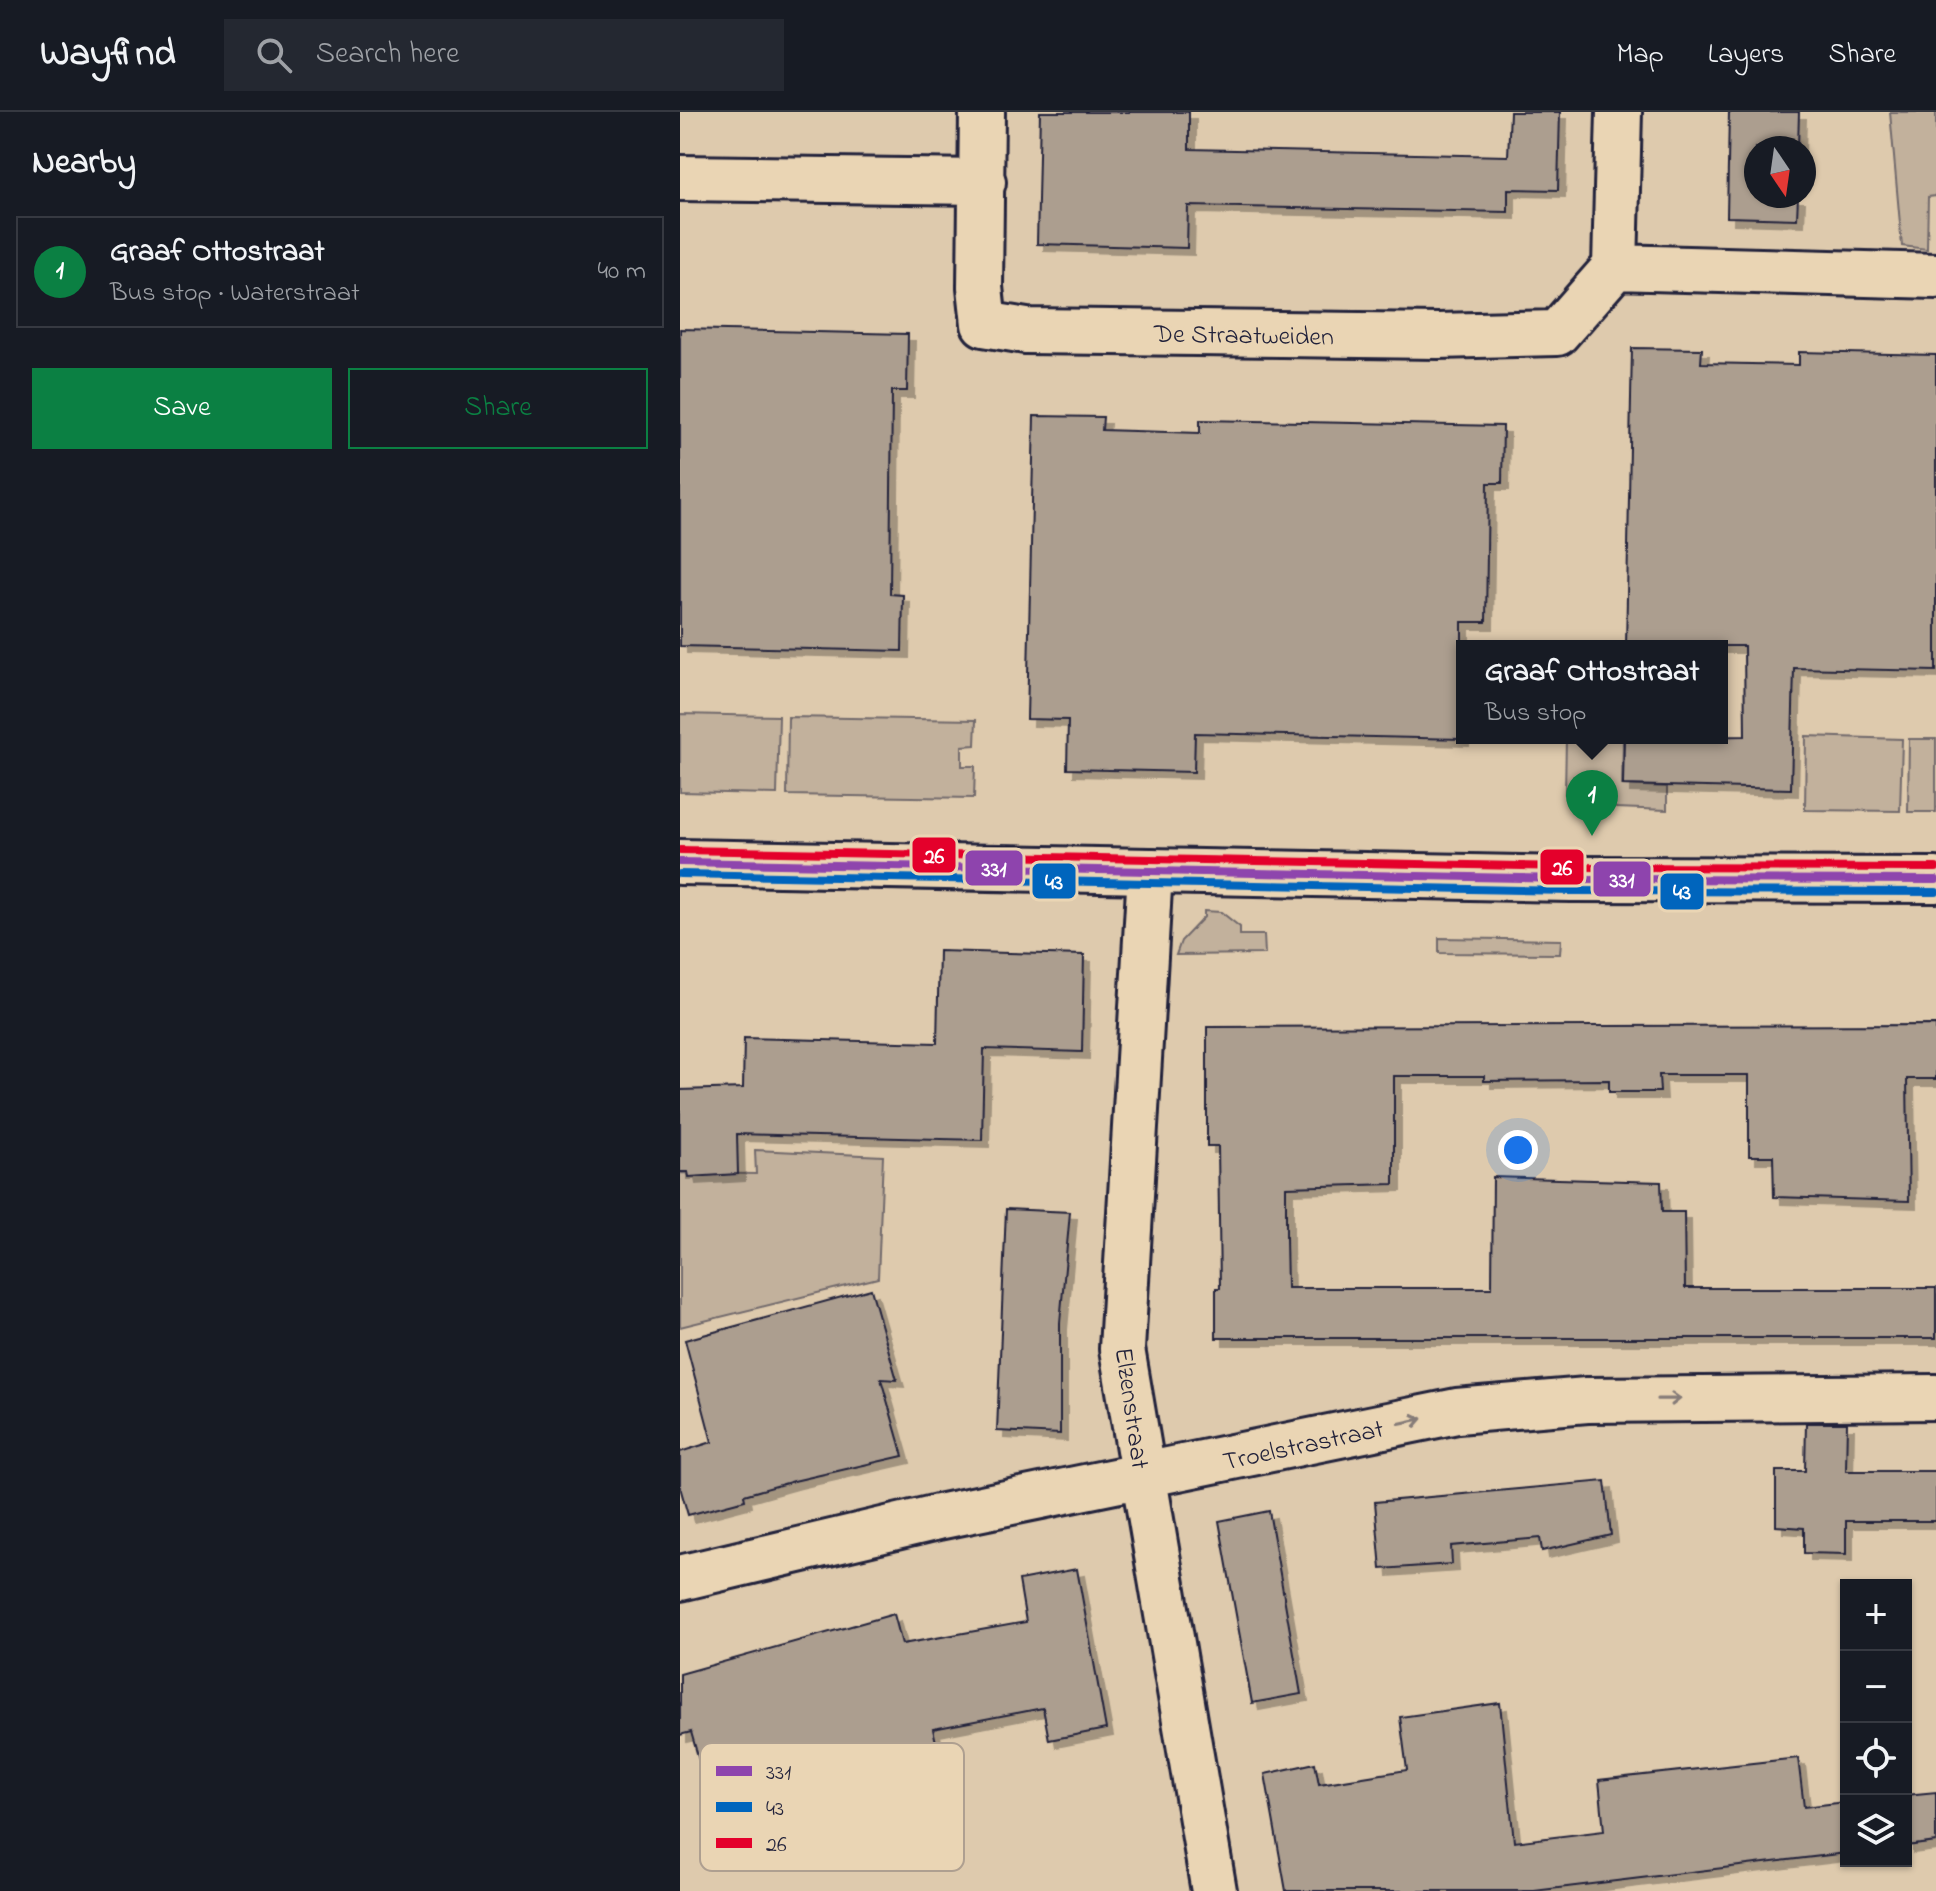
<!DOCTYPE html>
<meta charset="utf-8">
<style>
:root{--surface:#171b24;--page:#242831;--text:#f1f3f6;--muted:#9ea1a6;--line:#363941;--accent:#0b8043}
body{margin:0;font-family:"Indie Flower",sans-serif;background:var(--page);color:var(--text)}
.controls{position:absolute;right:24px;bottom:24px;display:grid;overflow:hidden;border-radius:0px;box-shadow:0 2px 6px #0004}
.controls button{width:72px;height:72px;display:grid;place-items:center;padding:0;border:0;border-bottom:2px solid var(--line);background:var(--surface);color:var(--text);font:40px sans-serif}
.compass{position:absolute;left:1064px;top:24px;width:72px;height:72px;border-radius:50%;background:var(--surface);box-shadow:0 2px 6px #0004;rotate:167deg}
.you{position:absolute;left:838px;top:1038px;width:28px;height:28px;margin:-20px;border:6px solid #fff;border-radius:50%;background:#1a73e8;box-shadow:0 0 0 12px #1a73e833}
.badge{display:grid;place-items:center;width:52px;height:52px;border-radius:50%;background:var(--accent);color:#fff;font-size:26px;font-weight:700}
.pin{position:absolute;translate:-50% -66px;filter:drop-shadow(0 2px 4px #0008)}
.pin::after{content:'';position:absolute;top:42px;width:28px;height:24px;background:inherit;clip-path:polygon(0 0,100% 0,50% 100%)}
.popup{position:absolute;left:776px;top:528px;width:272px;height:104px;box-sizing:border-box;display:grid;place-content:center;border-radius:0px;background:var(--surface);filter:drop-shadow(0 2px 6px #0005);font-size:26px;white-space:nowrap;color:var(--muted)}
.popup b{font-size:30px;color:var(--text)}
.popup::after{content:'';position:absolute;left:50%;top:100%;margin-left:-16px;border:16px solid transparent;border-top-color:var(--surface)}
.list{margin:0;padding:0;list-style:none}
h2{display:flex;justify-content:space-between;align-items:center;height:104px;margin:0;padding:0 32px;font-size:34px}
h2 small{font-size:26px;font-weight:400;color:var(--muted)}
.list li{display:grid;grid-template-columns:52px 1fr auto;gap:24px;align-items:center;box-sizing:border-box;height:112px;margin:0 16px 16px;padding:0 16px;border:2px solid var(--line);border-radius:0px}
.list b{display:block;font-size:30px;white-space:nowrap}
.list p{margin:0;font-size:26px;white-space:nowrap;color:var(--muted)}
.list em{font-size:26px;font-style:normal;color:var(--muted)}
.actions{display:flex;gap:16px;padding:24px 32px}
.actions a{flex:1;padding:18px 0;border:2px solid var(--accent);border-radius:0px;text-align:center;font-size:28px;color:var(--accent)}
.actions .main{background:var(--accent);color:#fff}
.icon{flex:none;width:44px;height:44px;fill:none;stroke:currentColor;stroke-width:2;stroke-linecap:round;stroke-linejoin:round}
.map{position:relative;flex:none;width:1256px;height:1779px;overflow:hidden}
header{display:flex;align-items:center;gap:48px;box-sizing:border-box;height:112px;padding:0 40px;background:var(--surface);border-bottom:2px solid var(--line)}
header strong{font-size:38px}
nav{display:flex;gap:44px;margin-inline-start:auto;font-size:28px}
.search{width:560px;height:72px;background:var(--page);display:flex;align-items:center;gap:20px;box-sizing:border-box;padding:0 28px;border-radius:0px;color:var(--muted);font-size:30px}
main{display:flex}
aside{flex:1;background:var(--surface)}
.map>svg:first-child{display:block}
.green{fill:#c2b19c;stroke:#726a6c;stroke-width:2}
.building{fill:#ac9e8f;stroke:#22223b;stroke-width:2;filter:url(#shadow)}
.lines{fill:none;stroke-linecap:round;stroke-linejoin:round}
.street-casing{stroke:#22223b;stroke-width:50}
.secondary-casing{stroke:#22223b;stroke-width:50}
.street{stroke:#ead5b4;stroke-width:44}
.secondary{stroke:#ead5b4;stroke-width:44}
.bus-1-casing{stroke:#ead5b4;stroke-width:14}
.bus-2-casing{stroke:#ead5b4;stroke-width:14}
.bus-3-casing{stroke:#ead5b4;stroke-width:14}
.bus-1{stroke:#8e44ad;stroke-width:8}
.bus-2{stroke:#0065bd;stroke-width:8}
.bus-3{stroke:#e4002b;stroke-width:8}
.oneway{stroke:#867c78}
.labels{text-anchor:middle;stroke-width:7;stroke-linejoin:round;paint-order:stroke}
.street-label{font-size:26px;fill:#22223b;stroke:#ead5b4}
.key{fill:#ead5b4;stroke:#ae9f90;stroke-width:2}
.key-label{font-size:22px;fill:#22223b}
.line-badge{stroke:#ead5b4;stroke-width:3}
.badge-label{font-size:22px;text-anchor:middle;font-weight:bold;fill:#fff}
</style>
<header>
<strong>Wayfind</strong>
<div class="search"><svg class="icon" aria-label="search" viewBox="0 0 24 24"><circle cx="10" cy="10" r="6"/><path d="M15 15l6 6"/></svg>Search here</div>
<nav><a>Map</a><a>Layers</a><a>Share</a></nav>
</header>
<main>
<aside>
<h2>Nearby<small></small></h2>
<ul class="list">
<li><span class="badge">1</span><div><b>Graaf Ottostraat</b><p>Bus stop · Waterstraat</p></div><em>40 m</em></li>
</ul>
<div class="actions"><a class="main">Save</a><a>Share</a></div>
</aside>
<div class="map">
<svg width="1256" height="1779" viewBox="0 0 1256 1779">
<defs>
<filter id="shadow"><feDropShadow dx="7" dy="7" stdDeviation="0" flood-color="#0004"/></filter>
</defs>
<rect width="100%" height="100%" fill="#decaad"/>
<filter id="ink" filterUnits="userSpaceOnUse"><feTurbulence type="fractalNoise" baseFrequency=".0125" numOctaves="2"/><feDisplacementMap in="SourceGraphic" scale="16" xChannelSelector="R" yChannelSelector="G"/><feConvolveMatrix kernelMatrix="1 2 1 2 8 2 1 2 1" color-interpolation-filters="sRGB"/></filter>
<g filter="url(#ink)">
<path class="green" d="M1210 0H1256V84L1248 85 1247 137 1222 134Z
M0 602 99 604 97 682 0 680Z
M108 605 296 608 295 633 282 634V654H295L294 686 107 683Z
M1126 624 1222 627 1220 699 1125 698Z
M886 626H943L942 673 987 675V698L936 696 918 682H885Z
M1229 627H1256V700H1228Z
M524 799 541 800 560 815V823H584L585 842 496 843 501 829 524 805Z
M759 826 881 828 880 842 759 841Z
M75 1038 203 1044 198 1166 0 1215V1061L76 1062Z"/>
<path class="building" d="M360 0H509V37L828 44 830 0H880L878 78 828 77V100L508 94 507 136 357 132Z
M1049 0H1119L1118 36H1076V84H1118L1117 107 1047 105Z
M0 217 228 222 227 279H212L210 482 223 483 222 539 0 534Z
M952 236 1022 237 1021 251 1119 253V240L1256 243V559L1114 556 1111 677 943 673 944 626 1065 624 1064 534H946Z
M354 304 423 305 422 318 520 321V308L823 314 822 371H808L806 510H782V627L515 621 514 660 387 657 388 608 347 607Z
M259 839 404 843 402 940 304 937 302 1028 57 1022 58 1062 9 1065 8 1060H0V978L63 976 64 926 257 931Z
M1256 913V967H1227L1229 1089 1094 1085 1093 1044H1069V963H979L980 980H929V968L804 969V964H714V1072L606 1075V1125L607 1176H812L813 1065 981 1070 982 1100H1004L1005 1176H1256V1226H536V1176H540L538 1034H527V915Z
M326 1097 390 1100 380 1211V1322L317 1319Z
M191 1177 217 1268 201 1267 223 1344 114 1369 64 1383 65 1388 8 1403 0 1375V1340L32 1330 5 1228Z
M1126 1311H1167L1166 1359H1256V1409H1166V1442L1124 1441V1416L1096 1414V1359H1125Z
M925 1369 931 1423 862 1439 860 1426 771 1434 772 1452 701 1457 695 1390Z
M589 1399 621 1582 572 1591 539 1409Z
M397 1457 426 1617 369 1628 363 1596 253 1617 271 1695 162 1724 150 1678 36 1708 11 1620 0 1623V1562L214 1502 222 1532 346 1510 339 1468Z
M820 1591 834 1730 924 1719 919 1668 1118 1646 1124 1695 1166 1690V1741L854 1779H606L585 1662 635 1651 639 1672 727 1658 720 1605Z
M1256 1680V1730L1226 1734V1683Z"/>
<g class="lines">
<g class="street-casing">
<path id="street" d="M302 0 300 175 304 212 346 219 758 224 877 221 935 155 939 0
M0 66 303 70
M935 155 1256 164
M470 759 442 1237 534 1779
M0 1466 258 1405 777 1299 907 1288 1256 1285"/>
</g>
<g class="secondary-casing">
<path id="secondary" d="M0 750 891 767 1256 768"/>
</g>
<use href="#street" class="street"/>
<use href="#secondary" class="secondary"/>
<g class="bus-1-casing">
<path id="bus-1" d="M0 750 891 767 1256 768"/>
</g>
<g class="bus-2-casing">
<path id="bus-2" d="M0 762 891 779 1256 780"/>
</g>
<g class="bus-3-casing">
<path id="bus-3" d="M0 738 891 755 1256 756"/>
</g>
<use href="#bus-1" class="bus-1"/>
<use href="#bus-2" class="bus-2"/>
<use href="#bus-3" class="bus-3"/>
</g>
<defs><path id="oneway-shaft" d="M-6 0H5M1.5-3L5.5 0L1.5 3" fill="none" stroke-width="1.6" stroke-linecap="round" stroke-linejoin="round" transform="scale(2)"/></defs>
<g class="oneway">
<use href="#oneway-shaft" transform="translate(989 1287) rotate(-1)"/>
<use href="#oneway-shaft" transform="translate(731 1309) rotate(-12)"/>
</g>
</g>
<g class="labels">
<g class="street-label">
<text transform="translate(564 222) rotate(1)" y="9">De Straatweiden</text>
<text transform="translate(453 1296) rotate(82)" y="9">Elzenstraat</text>
<text transform="translate(623 1332) rotate(-12)" y="9">Troelstrastraat</text>
</g>
</g>
<rect x="20" y="1631" width="264" height="128" rx="12" class="key"/>
<rect x="36" y="1654" width="36" height="10" fill="#8e44ad"/>
<rect x="36" y="1690" width="36" height="10" fill="#0065bd"/>
<rect x="36" y="1726" width="36" height="10" fill="#e4002b"/>
<g class="key-label">
<text x="86" y="1667">331</text>
<text x="86" y="1703">43</text>
<text x="86" y="1739">26</text>
</g>
<g class="line-badge">
<rect x="231" y="724" width="46" height="38" rx="8" fill="#e4002b"/>
<rect x="859" y="736" width="46" height="38" rx="8" fill="#e4002b"/>
<rect x="284" y="737" width="60" height="38" rx="8" fill="#8e44ad"/>
<rect x="912" y="748" width="60" height="38" rx="8" fill="#8e44ad"/>
<rect x="351" y="750" width="46" height="38" rx="8" fill="#0065bd"/>
<rect x="979" y="760" width="46" height="39" rx="8" fill="#0065bd"/>
</g>
<g class="badge-label">
<text x="254" y="751">26</text>
<text x="882" y="763">26</text>
<text x="314" y="764">331</text>
<text x="942" y="775">331</text>
<text x="374" y="777">43</text>
<text x="1002" y="787">43</text>
</g>
</svg>
<div class="controls">
<button>+</button>
<button>−</button>
<button><svg class="icon" aria-label="locate" viewBox="0 0 24 24"><circle cx="12" cy="12" r="6"/><path d="M12 2v4M12 18v4M2 12h4M18 12h4"/></svg></button>
<button><svg class="icon" aria-label="layers" viewBox="0 0 24 24"><path d="M12 4l9 5-9 5-9-5zM3 14l9 5 9-5"/></svg></button>
</div>
<svg class="compass" viewBox="-18 -18 36 36"><path d="M0-13l5 13h-10z" fill="#e53935"/><path d="M0 13l5-13h-10z" fill="#9ea1a6"/></svg>
<div class="you"></div>
<div class="pin badge" style="left:912px;top:724px">1</div>
<div class="popup"><b>Graaf Ottostraat</b>Bus stop</div>
</div>
</main>
